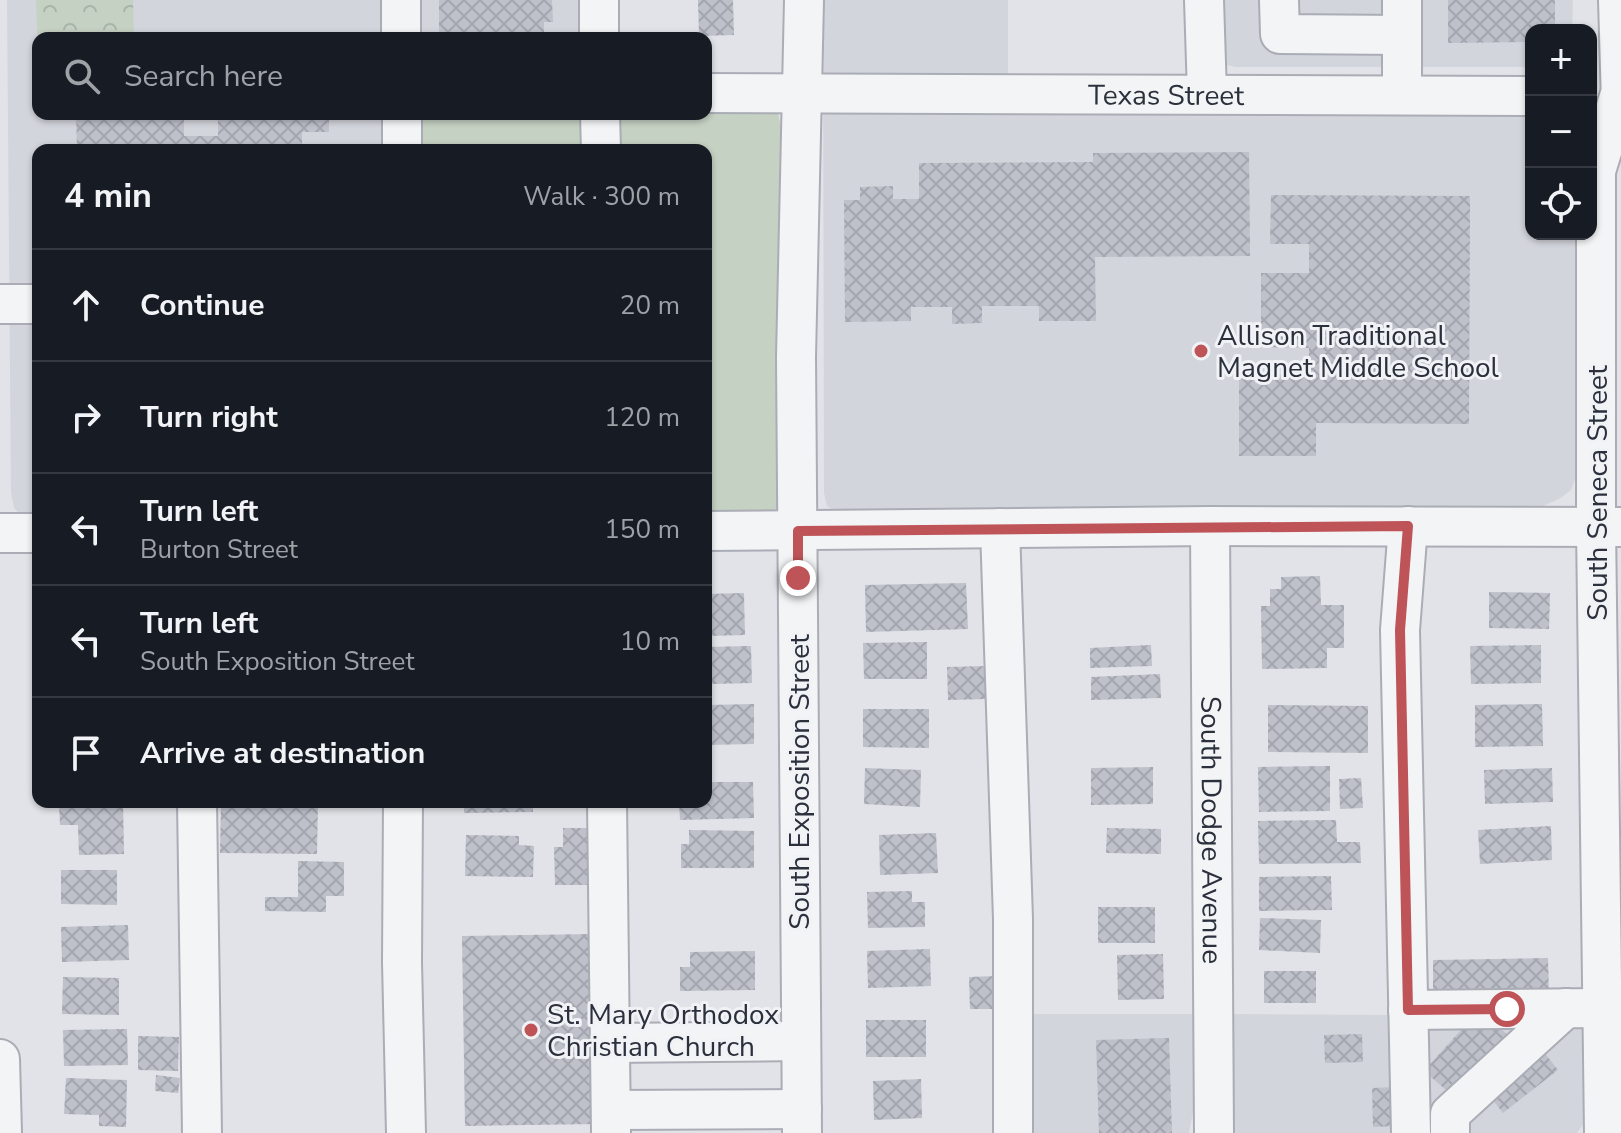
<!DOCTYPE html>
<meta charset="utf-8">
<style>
:root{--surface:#171b24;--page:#242831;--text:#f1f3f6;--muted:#9ea1a6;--line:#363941}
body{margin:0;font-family:"Nunito Sans",sans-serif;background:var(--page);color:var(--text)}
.controls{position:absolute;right:24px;top:24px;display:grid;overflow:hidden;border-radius:16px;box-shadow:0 2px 6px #0004}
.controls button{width:72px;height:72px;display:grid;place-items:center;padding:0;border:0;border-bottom:2px solid var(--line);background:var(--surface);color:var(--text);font:40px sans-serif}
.stop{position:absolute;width:24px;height:24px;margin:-18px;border:6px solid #be5458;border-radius:50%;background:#fff}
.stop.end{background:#be5458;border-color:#fff;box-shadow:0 2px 8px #0008}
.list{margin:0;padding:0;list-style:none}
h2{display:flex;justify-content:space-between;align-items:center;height:104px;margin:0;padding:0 32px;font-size:34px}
h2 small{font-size:26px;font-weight:400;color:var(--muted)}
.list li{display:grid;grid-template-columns:52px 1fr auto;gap:24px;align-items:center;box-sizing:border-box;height:112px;padding:0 32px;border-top:2px solid var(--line)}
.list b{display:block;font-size:30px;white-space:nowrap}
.list p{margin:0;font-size:26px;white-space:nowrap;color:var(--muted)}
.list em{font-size:26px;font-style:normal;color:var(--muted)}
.icon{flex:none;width:44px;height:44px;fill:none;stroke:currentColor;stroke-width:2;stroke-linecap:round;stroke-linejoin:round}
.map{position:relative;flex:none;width:1621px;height:1133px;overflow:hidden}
.search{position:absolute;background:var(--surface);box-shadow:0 2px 6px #0004;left:32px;top:32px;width:680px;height:88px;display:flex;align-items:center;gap:20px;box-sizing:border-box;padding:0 28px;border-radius:16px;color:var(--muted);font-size:30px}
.panel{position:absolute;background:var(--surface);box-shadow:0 2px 6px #0004;left:32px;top:144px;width:680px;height:664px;border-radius:16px}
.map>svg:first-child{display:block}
.built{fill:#d3d5dc}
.grass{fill:#c5d1c3}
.park{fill:url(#park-crowns)}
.building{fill:url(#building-cross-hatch)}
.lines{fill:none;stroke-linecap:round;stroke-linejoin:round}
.minor-casing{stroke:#aaadb5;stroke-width:42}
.minor{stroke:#f3f4f6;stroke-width:38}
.route{stroke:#be5458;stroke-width:10}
.poi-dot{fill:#be5458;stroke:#f0f2f5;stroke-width:3}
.labels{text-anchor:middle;stroke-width:6;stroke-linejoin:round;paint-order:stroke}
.street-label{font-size:28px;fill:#2b303d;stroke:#f0f2f5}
.poi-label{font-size:28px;fill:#2b303d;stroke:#f0f2f5;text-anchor:start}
</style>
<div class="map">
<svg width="1621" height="1133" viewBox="0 0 1621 1133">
<defs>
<pattern id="park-crowns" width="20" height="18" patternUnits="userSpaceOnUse" patternTransform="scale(2)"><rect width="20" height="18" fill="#c5d1c3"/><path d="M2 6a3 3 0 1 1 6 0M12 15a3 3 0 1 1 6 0" fill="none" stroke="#a9b4a8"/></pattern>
<pattern id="building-cross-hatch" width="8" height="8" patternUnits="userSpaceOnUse" patternTransform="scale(2)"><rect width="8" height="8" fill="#bec1ca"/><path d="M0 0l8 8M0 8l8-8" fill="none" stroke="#a3a6ae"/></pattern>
</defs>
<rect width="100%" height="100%" fill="#e1e3e8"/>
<path class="built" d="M7 0H380V38H38V114H381V150H38V516L20 514 14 508 11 493Z
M416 0H609L610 38H418Z
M823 0H1008V76L1531 110V234H1577L1579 469 1571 490 1559 499 1538 508 835 511 827 506 824 493Z
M1217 0H1573L1572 30H1531V67H1235L1224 64Z
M1586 1000 1585 1122 1577 1133H1235L1231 1125 1228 1014 1394 1015Z
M1005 1014H1196L1195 1101 1189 1133H1005Z"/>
<path class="grass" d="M706 106H770L778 113 781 126 789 485 786 502 773 511H706V150H415L421 114H706Z"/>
<path class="park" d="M36 0H133L134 38H38V56Z"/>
<path class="building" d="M439 0H552L553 22H544V38H439Z
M698 0H733L734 35 699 36Z
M1448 0H1555V30H1531V42L1448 43Z
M76 114H184V136H218V114H329V132H302V150H210V147H185L186 150H77Z
M1249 152 1250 256 1095 257 1096 321H1039V306H982V323L952 324V307H911V321L845 322 844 200H860V187L893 186V199H919V163L1093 162V153Z
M1271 195 1470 196 1469 424 1316 423V456H1239V375H1309V348L1261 347V273H1309V244H1270Z
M1320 576 1321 605H1344V648H1327V668L1262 669 1261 606H1270V589H1281V577Z
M966 583 968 629 866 632 865 585Z
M1489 592 1550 593 1549 629 1489 628Z
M744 593 745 635 706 636V594Z
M927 642V679H864L863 643Z
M1151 645 1152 666 1090 668V648Z
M1541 645V683L1471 684 1470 646Z
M751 646 752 683 711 684V698H706V647Z
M987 666V699L948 700 947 667Z
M1160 674 1161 698 1091 700V677Z
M754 704V744L706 745V705Z
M1542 704 1543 746 1475 747V705Z
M1268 705 1368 706V753L1268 752Z
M863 709H929V748L863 747Z
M1330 766V811L1259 812 1258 767Z
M1153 767V804L1091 805V768Z
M865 768 921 770 920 807 864 804Z
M1552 768 1553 802 1485 804 1484 770Z
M1361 778 1363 808 1340 809 1339 779Z
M706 782H753L754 818 680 820 679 802H706Z
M87 802H123L124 854 79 855 78 825H60L59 803Z
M221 802H249V807L293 808V802H318L317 854 220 853Z
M464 802H533V812L464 813Z
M1336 820 1337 842H1360L1361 863 1259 864 1258 821Z
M1551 826 1552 860 1480 864 1478 830Z
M563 828H601L590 885H555L554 847H563Z
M1107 828 1161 829V854L1106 853Z
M689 830 754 831V868H681V844H689Z
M936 833 938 873 880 875 879 835Z
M466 835 519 836V845L534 846 533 877 465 876Z
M298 861 344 862V896H326V912L265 911V897H298Z
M61 870H117V905L61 904Z
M1331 876 1332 910 1259 911V877Z
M912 891V902H925V927L868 928 867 892Z
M1098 907H1155V943H1098Z
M1260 918 1321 920 1320 953 1259 950Z
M128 925 129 960 62 962 61 927Z
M597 934 600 1124 465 1126 462 936Z
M930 949 931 986 868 988 867 951Z
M755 951V990L680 991V967H690V952Z
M1163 954 1164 999 1118 1000 1117 955Z
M1548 958 1549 994 1433 995V960Z
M1264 971H1316V1003H1264Z
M996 976 997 1009H970L969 977Z
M63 977 119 978V1015L62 1014Z
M1479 1010 1508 1035 1453 1096 1424 1071Z
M866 1020H926V1057H866Z
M127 1029 128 1065 64 1066 63 1030Z
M1362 1034 1363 1062 1325 1063 1324 1035Z
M138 1036 179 1037 178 1071 138 1070Z
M1169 1038 1172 1133H1099L1096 1040Z
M1539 1046 1558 1070 1503 1113 1484 1089Z
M156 1075 180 1078 178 1093 155 1091Z
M66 1078 127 1080 126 1127 99 1126V1115L64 1114Z
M921 1079 922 1118 874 1120 873 1081Z
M1395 1087 1396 1126 1373 1127 1372 1088Z"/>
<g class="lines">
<g class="minor-casing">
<g id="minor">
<path d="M401 0V38"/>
<path d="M599 0V38"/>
<path d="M1204 0 1207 94"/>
<path d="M1279 0 1280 34 1402 35"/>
<path d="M1402 0V95"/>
<path d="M1618 0 1621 103"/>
<path id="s1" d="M706 93 1531 96"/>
<path d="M402 114V150"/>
<path d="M600 114 601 150"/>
<path d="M0 304H38"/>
<path id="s2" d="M1210 526 1214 1133"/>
<path d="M1408 526 1400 630 1411 1133"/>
<path d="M1000 528 1013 919V1133"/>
<path d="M706 531 1210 526 1621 527"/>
<path d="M0 533H38"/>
<path d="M197 802 202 1133"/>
<path d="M403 802 402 962 406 1133"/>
<path d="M607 802 611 1133"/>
<path d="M1408 1010 1602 1008"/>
<path d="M610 1043 801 1041"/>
<path d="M0 1059 2 1133"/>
<path d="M611 1110 802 1109"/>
<path d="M802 1133 796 357 804 0"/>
<path d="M1450 1133V1114L1566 1008"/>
<path d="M1604 1133 1596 527V171L1619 97"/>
</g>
</g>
<use href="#minor" class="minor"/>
</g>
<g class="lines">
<path class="route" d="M798 578V531L1408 526 1400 630 1408 1010 1507 1009"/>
</g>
<g class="poi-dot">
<circle cx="1201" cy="351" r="8"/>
<circle cx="531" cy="1030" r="8"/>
</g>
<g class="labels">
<g class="street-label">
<text dy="10" stroke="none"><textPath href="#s1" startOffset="460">Texas Street</textPath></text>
<text transform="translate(1597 493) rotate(-90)" y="10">South Seneca Street</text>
<text transform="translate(799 782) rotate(-90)" y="10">South Exposition Street</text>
<text dy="10" stroke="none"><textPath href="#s2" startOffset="304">South Dodge Avenue</textPath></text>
</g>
<g class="poi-label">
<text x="1217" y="345">Allison Traditional<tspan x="1217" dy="32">Magnet Middle School</tspan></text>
<text x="547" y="1024">St. Mary Orthodox<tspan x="547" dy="32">Christian Church</tspan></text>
</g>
</g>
</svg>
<div class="controls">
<button>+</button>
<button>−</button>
<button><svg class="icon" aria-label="locate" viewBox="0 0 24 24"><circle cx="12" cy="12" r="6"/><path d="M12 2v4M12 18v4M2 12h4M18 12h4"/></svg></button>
</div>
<div class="stop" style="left:1507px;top:1009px"></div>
<div class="stop end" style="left:798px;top:578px"></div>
<div class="search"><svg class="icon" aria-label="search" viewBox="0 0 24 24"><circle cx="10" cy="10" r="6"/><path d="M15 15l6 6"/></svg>Search here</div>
<section class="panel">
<h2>4 min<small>Walk · 300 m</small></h2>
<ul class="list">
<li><svg class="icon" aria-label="ahead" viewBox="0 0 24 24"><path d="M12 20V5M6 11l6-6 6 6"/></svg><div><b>Continue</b></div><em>20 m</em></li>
<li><svg class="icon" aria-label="right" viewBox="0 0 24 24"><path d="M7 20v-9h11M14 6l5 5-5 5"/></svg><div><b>Turn right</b></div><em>120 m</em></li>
<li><svg class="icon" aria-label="left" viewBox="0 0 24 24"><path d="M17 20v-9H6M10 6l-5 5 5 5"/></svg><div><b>Turn left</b><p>Burton Street</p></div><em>150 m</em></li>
<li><svg class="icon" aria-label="left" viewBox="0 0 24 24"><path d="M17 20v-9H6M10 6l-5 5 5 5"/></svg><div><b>Turn left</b><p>South Exposition Street</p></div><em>10 m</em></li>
<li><svg class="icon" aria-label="arrive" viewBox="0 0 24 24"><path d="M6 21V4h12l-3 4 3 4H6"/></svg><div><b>Arrive at destination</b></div></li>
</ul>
</section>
</div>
